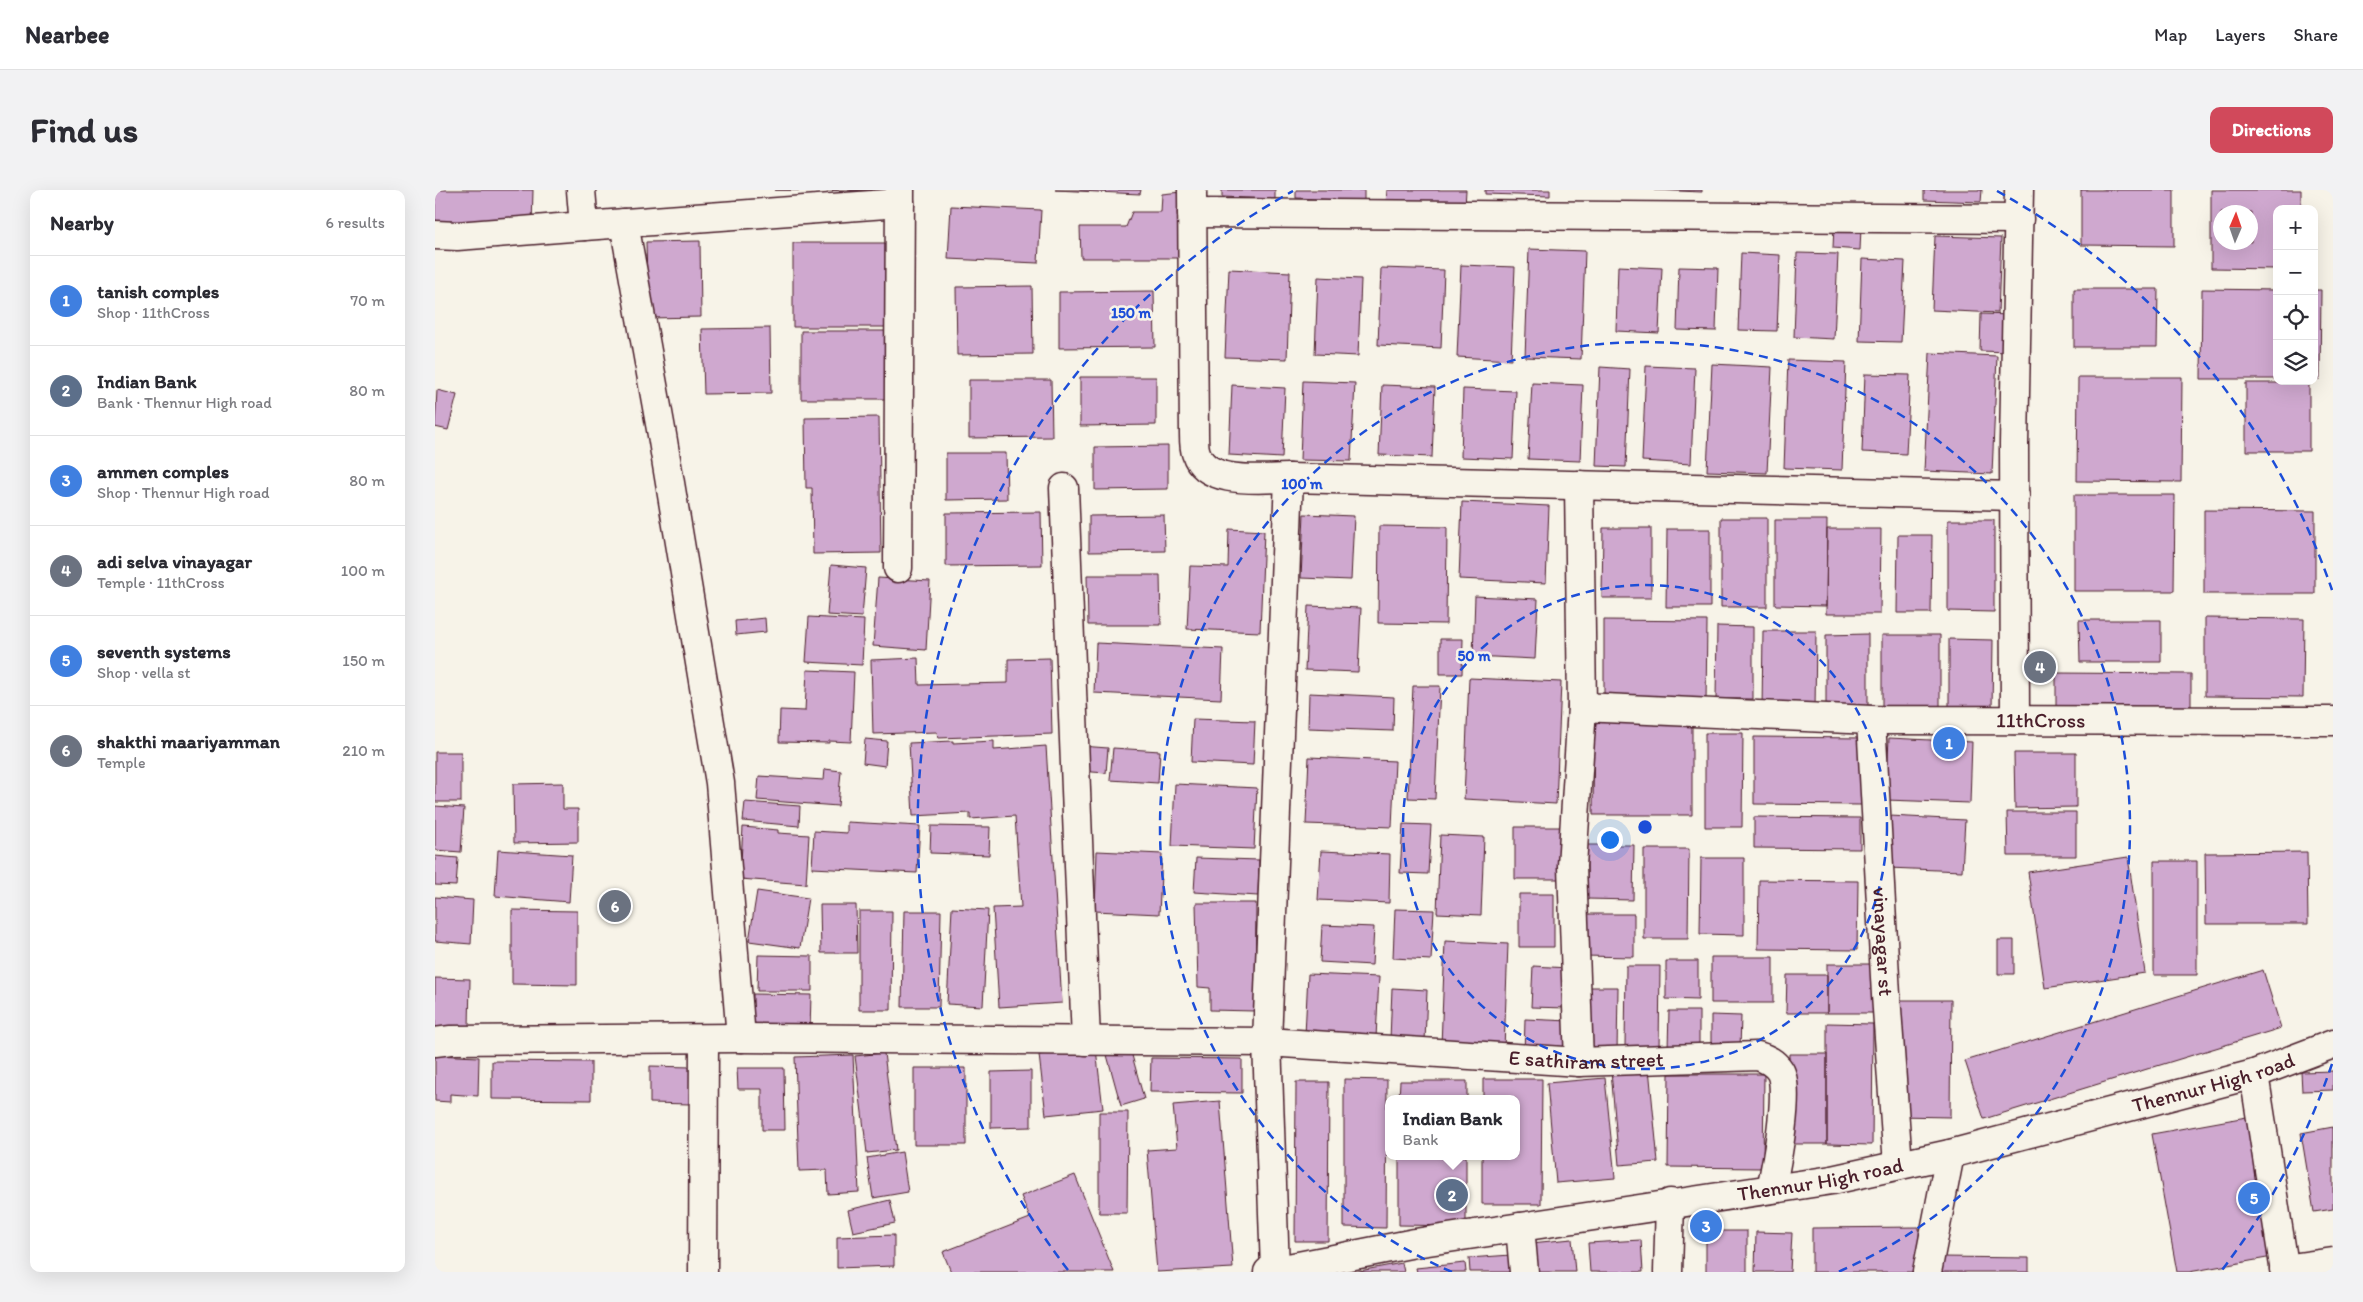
<!DOCTYPE html>
<meta charset="utf-8">
<style>
:root{--surface:#fff;--page:#f2f2f3;--text:#2b2b33;--muted:#7c7c81;--line:#e1e1e2;--accent:#d1495b}
body{margin:0;font-family:Itim,sans-serif;background:var(--page);color:var(--text)}
.controls{position:absolute;right:15px;top:15px;display:grid;overflow:hidden;border-radius:10px;box-shadow:0 5px 20px #0002}
.controls button{width:45px;height:45px;display:grid;place-items:center;padding:0;border:0;border-bottom:1px solid var(--line);background:var(--surface);color:var(--text);font:25px sans-serif}
.compass{position:absolute;left:1778px;top:15px;width:45px;height:45px;border-radius:50%;background:var(--surface);box-shadow:0 5px 20px #0002;rotate:2deg}
.you{position:absolute;left:1174px;top:649px;width:18px;height:18px;margin:-12px;border:4px solid #fff;border-radius:50%;background:#1a73e8;box-shadow:0 0 0 8px #1a73e833}
.badge{display:grid;place-items:center;width:32px;height:32px;border-radius:50%;background:var(--accent);color:#fff;font-size:16px;font-weight:700}
.pin{position:absolute;translate:-50% -50%;border:2px solid #fff;box-shadow:0 1px 5px #0006}
.popup{position:absolute;left:950px;top:905px;width:135px;height:65px;box-sizing:border-box;display:grid;place-content:center;border-radius:10px;background:var(--surface);filter:drop-shadow(0 1px 4px #0005);font-size:16px;white-space:nowrap;color:var(--muted)}
.popup b{font-size:19px;color:var(--text)}
.popup::after{content:'';position:absolute;left:50%;top:100%;margin-left:-10px;border:10px solid transparent;border-top-color:var(--surface)}
.list{margin:0;padding:0;list-style:none}
h2{display:flex;justify-content:space-between;align-items:center;height:65px;margin:0;padding:0 20px;font-size:21px}
h2 small{font-size:16px;font-weight:400;color:var(--muted)}
.list li{display:grid;grid-template-columns:32px 1fr auto;gap:15px;align-items:center;box-sizing:border-box;height:90px;padding:0 20px;border-top:1px solid var(--line)}
.list b{display:block;font-size:19px;white-space:nowrap}
.list p{margin:0;font-size:16px;white-space:nowrap;color:var(--muted)}
.list em{font-size:16px;font-style:normal;color:var(--muted)}
.icon{flex:none;width:28px;height:28px;fill:none;stroke:currentColor;stroke-width:2;stroke-linecap:round;stroke-linejoin:round}
.map{position:relative;flex:none;width:1898px;height:1082px;overflow:hidden;border-radius:10px}
header{display:flex;align-items:center;gap:30px;box-sizing:border-box;height:70px;padding:0 25px;background:var(--surface);border-bottom:1px solid var(--line)}
header strong{font-size:24px}
nav{display:flex;gap:28px;margin-inline-start:auto;font-size:18px}
.intro{display:flex;align-items:center;justify-content:space-between;box-sizing:border-box;height:120px;padding:0 30px}
h1{margin:0;font-size:35px}
.button{padding:12px 22px;border-radius:10px;background:var(--accent);color:#fff;font-size:18px;font-weight:700}
main{display:flex;gap:30px;padding:0 30px}
aside{flex:1;background:var(--surface);border-radius:10px;box-shadow:0 5px 20px #0002}
.map>svg:first-child{display:block}
.building{fill:#cfa8cf;stroke:#4a1f2b;fill-rule:evenodd}
.lines{fill:none;stroke-linecap:round;stroke-linejoin:round}
.street-casing{stroke:#4a1f2b;stroke-width:31}
.secondary-casing{stroke:#4a1f2b;stroke-width:31}
.street{stroke:#f7f3e8;stroke-width:28}
.secondary{stroke:#f7f3e8;stroke-width:28}
.ring{fill:none;stroke:#1d4ed8;stroke-width:2.5;stroke-dasharray:9 6}
.labels{text-anchor:middle;stroke-width:5;stroke-linejoin:round;paint-order:stroke}
.street-label{font-size:21px;fill:#4a1f2b;stroke:#f7f3e8}
.centre{fill:#1d4ed8;stroke:#f7f3e8;stroke-width:2.5}
.ring-label{font-size:15px;text-anchor:middle;font-weight:bold;fill:#1d4ed8;stroke:#f7f3e8;stroke-width:5;stroke-linejoin:round;paint-order:stroke}
</style>
<header>
<strong>Nearbee</strong>
<nav><a>Map</a><a>Layers</a><a>Share</a></nav>
</header>
<div class="intro"><h1>Find us</h1><a class="button">Directions</a></div>
<main>
<aside>
<h2>Nearby<small>6 results</small></h2>
<ul class="list">
<li><span class="badge" style="background:#3f7fe0">1</span><div><b>tanish comples</b><p>Shop · 11thCross</p></div><em>70 m</em></li>
<li><span class="badge" style="background:#5c6f8a">2</span><div><b>Indian Bank</b><p>Bank · Thennur High road</p></div><em>80 m</em></li>
<li><span class="badge" style="background:#3f7fe0">3</span><div><b>ammen comples</b><p>Shop · Thennur High road</p></div><em>80 m</em></li>
<li><span class="badge" style="background:#6b7280">4</span><div><b>adi selva vinayagar</b><p>Temple · 11thCross</p></div><em>100 m</em></li>
<li><span class="badge" style="background:#3f7fe0">5</span><div><b>seventh systems</b><p>Shop · vella st</p></div><em>150 m</em></li>
<li><span class="badge" style="background:#6b7280">6</span><div><b>shakthi maariyamman</b><p>Temple</p></div><em>210 m</em></li>
</ul>
</aside>
<div class="map">
<svg width="1898" height="1082" viewBox="0 0 1898 1082">
<rect width="100%" height="100%" fill="#f7f3e8"/>
<filter id="ink" filterUnits="userSpaceOnUse"><feTurbulence type="fractalNoise" baseFrequency=".02" numOctaves="2"/><feDisplacementMap in="SourceGraphic" scale="10" xChannelSelector="R" yChannelSelector="G"/><feConvolveMatrix kernelMatrix="1 2 1 2 8 2 1 2 1" color-interpolation-filters="sRGB"/></filter>
<g filter="url(#ink)">
<path class="building" d="M0 0H98L97 36 0 31Z
M340 0H438V1Z
M620 0H706L705 4Z
M787 0H840V9L787 7Z
M861 0H929V11L861 8Z
M952 0H1031L1030 17 951 14Z
M1050 0H1115V6L1050 4Z
M1219 0H1267V2Z
M1489 0H1547L1546 12 1489 10Z
M1646 0H1739V56L1646 55Z
M1776 0H1866V19H1842V79L1776 78ZM1786 22H1816V52H1786Z
M746 2V68H646L645 37H691L697 22H726L727 4Z
M516 16 606 20 603 73 513 69Z
M1399 36 1426 38 1425 60 1398 58Z
M1500 46 1566 48 1563 123 1497 120Z
M265 51 266 127 213 128 211 52Z
M358 53H458L459 137H358Z
M1094 59 1150 61 1146 169 1090 167Z
M1306 63 1345 65 1342 141 1303 140Z
M1362 63 1403 64 1399 149 1359 147Z
M1427 69 1470 71 1466 152 1424 151Z
M1026 75 1080 77 1076 170 1022 167Z
M1183 76 1227 78 1224 143 1181 141Z
M1244 77 1283 78 1281 141 1242 140Z
M946 78 1009 80 1006 158 943 155Z
M794 79 855 82 852 169 790 167Z
M883 87 926 89 923 166 880 164Z
M597 96 598 164 522 165 521 97Z
M1639 99H1723L1722 157H1639Z
M1767 99 1842 100V189H1766Z
M1879 100H1886L1885 189H1879Z
M719 101 720 157 624 158V102Z
M1546 124 1576 125 1575 162 1545 161Z
M335 138 336 203 269 204 267 139Z
M366 141H457V209H366Z
M1495 163 1562 166 1557 284 1489 281Z
M1353 170 1411 172 1407 280 1349 278Z
M1277 174 1337 177 1332 283 1272 281Z
M1211 176 1260 178 1256 274 1207 271Z
M1165 177 1195 179 1191 277 1161 276Z
M1430 184 1475 185 1471 264 1427 262Z
M645 187H721V235L645 236Z
M1643 187H1747L1746 292 1642 291Z
M534 190H616L617 247 534 248Z
M868 191 920 193 916 271 865 270Z
M1097 193 1148 195 1145 271 1093 269Z
M1811 193H1874V261H1811Z
M797 195 850 198 847 268 794 265Z
M947 195 1000 197 997 267 944 265Z
M1028 199 1081 201 1078 269 1026 267Z
M2 200 22 205 13 240 0 237Z
M444 227 446 363 378 364 377 298H371L370 228Z
M733 256V299L660 300V257Z
M511 263H571L572 309 511 310Z
M1639 305H1740L1739 401H1639Z
M1027 312 1114 316 1111 393 1024 389Z
M1769 320 1880 321V404H1769Z
M606 322 607 375 511 376V323Z
M869 324 919 326 916 390 866 388Z
M729 325 730 361 654 362V326Z
M1286 328H1332V417H1286Z
M1340 330H1392L1391 416 1340 415Z
M1513 330H1559V422L1513 421Z
M944 336 1012 337 1011 434 943 433Z
M1168 338H1216V408H1167Z
M794 339 829 341 825 442 752 439 755 376 793 377Z
M1232 339H1275V417H1231Z
M1392 339H1446L1445 424H1391Z
M1463 345H1497L1496 423H1462Z
M396 375 431 378 427 427 392 425Z
M652 385H725L726 435H653Z
M443 388 495 391 491 460 438 456Z
M1040 406 1103 409 1100 469 1038 466Z
M873 416 926 418 923 482 870 480Z
M374 427 429 430 427 475 371 472Z
M330 428 331 442 301 445 300 431Z
M1770 428 1869 429 1868 507 1770 506Z
M1169 430 1272 431 1271 512 1169 511Z
M1644 430H1726V472H1645Z
M1282 436 1318 437V509H1281Z
M1328 441H1381L1380 520H1327Z
M1433 444V519H1391V445Z
M1447 445H1505V519L1447 518Z
M1005 449H1028L1027 484H1005Z
M1514 449 1558 450 1557 520H1514Z
M661 453 788 459 786 509 659 503Z
M483 468 484 495 573 493V469L615 468 617 544 503 548 502 542 438 544 436 470Z
M372 480 419 482 416 552 394 551V553L344 552 345 520 370 521Z
M1621 483 1756 484V521L1621 520Z
M1034 488 1126 492 1121 614 1029 609Z
M978 496H1005L1000 609 973 608Z
M874 503 959 507 958 541 873 538Z
M1159 525 1257 526V625H1158Z
M758 529 820 531 818 575 756 572Z
M1270 543H1308L1307 637H1270Z
M1319 547 1428 548 1427 615 1319 614Z
M1454 548 1537 552 1535 613 1451 610Z
M430 549 452 551 450 576 428 573Z
M518 551V553L559 551V560L611 556 627 813 564 817 558 718 586 717 580 626 535 629V623L478 626 474 553Z
M646 556 673 558 671 583 644 581Z
M678 558 725 561 723 593 675 590Z
M0 562H26V612H0Z
M1579 563H1641V617L1580 618Z
M874 567 960 571 957 637 871 634Z
M390 579 406 581 403 616 322 610 324 586 389 590Z
M128 593V619H143V652L79 653 78 594Z
M740 594 822 598 819 659 737 656Z
M310 612 365 616 364 636 308 631Z
M0 616 29 618 26 662 0 660Z
M1572 622H1641V666H1573Z
M1455 626 1530 630 1527 681 1453 678Z
M1319 627 1425 628V659L1319 658Z
M412 632 485 636 482 683 377 678 379 641 412 643Z
M968 634 996 635 993 684 965 683Z
M496 636 555 637 554 665 495 663Z
M308 637 343 640V643L374 645 371 694 305 689Z
M1080 637H1126L1125 689H1080Z
M1005 645 1049 647 1046 725 1002 723Z
M1152 655H1199L1198 710 1152 709Z
M1209 659H1254L1253 749H1209Z
M63 660 137 665 134 712 60 706Z
M662 661 727 664 724 724 660 721Z
M886 661 955 664 954 713 883 710Z
M1872 662 1873 734H1771L1770 663Z
M0 666 23 668 21 696 0 695Z
M1693 667 1710 783 1610 798 1593 682Z
M761 668 824 670 823 706 759 702Z
M1266 668H1309V745L1265 744Z
M1719 671H1762V785H1719Z
M1324 690 1423 691 1422 760 1323 759Z
M322 701 373 708 365 758 314 751Z
M1084 704H1119V757H1084Z
M0 707 38 710 36 754 0 751Z
M761 713H821L820 821 775 820V798L763 797Z
M385 715H421L422 763H386Z
M517 718 553 720 548 816 512 814Z
M960 719 999 720 996 770 958 768Z
M77 720 142 721V795L77 794Z
M424 721H457L456 820H424Z
M469 721H506L504 817H467Z
M1148 724H1199V767L1149 766Z
M887 735 939 737 937 775 885 772Z
M1563 750H1579V784H1563Z
M1010 751 1073 754 1069 859 1006 856Z
M323 765 377 766V801H322Z
M1276 767H1338V813H1276Z
M1231 771H1263V810L1231 809Z
M1392 774H1438V823H1392Z
M1098 776 1133 778 1131 818 1096 817Z
M1191 776H1225L1224 859 1190 858Z
M1828 780 1846 838 1549 929 1530 871Z
M873 784 944 787 941 848 870 845Z
M1352 785H1392V823H1351Z
M0 788 35 789 34 838H0Z
M1149 797H1183L1182 863H1148Z
M957 798 992 800 990 852 955 850Z
M318 804 376 805 375 841 317 840Z
M1463 810H1516L1515 927 1462 926Z
M1234 821H1264V858H1233Z
M1276 825 1306 826 1305 859H1276Z
M1090 829 1135 831 1133 866 1089 865Z
M1392 833 1438 834 1437 955 1392 954Z
M695 858 709 909 686 916 672 865Z
M661 859 668 919 611 925 604 865Z
M449 863 461 960 432 963 420 866Z
M1354 864H1392V954H1353Z
M0 865 44 867 43 906 15 904V912L0 911Z
M418 865 424 1002 393 1004 392 980 364 981 360 867Z
M716 868 807 869V903L715 902Z
M57 871 156 872V910L57 909Z
M215 876 256 877 255 914 215 913Z
M302 878H349L350 940H327V899H303Z
M479 878H531V955H479Z
M1214 878 1223 972 1184 975 1176 881Z
M596 881V937L556 938V882Z
M1898 881V900L1867 901 1866 882Z
M1234 884H1329L1328 978 1233 977Z
M1170 888 1180 988 1121 993 1112 893Z
M909 889 952 890 951 1038 909 1037Z
M1048 889H1107L1106 1014H1047V966H1081V909H1048Z
M965 891H1032V909H964Z
M861 892H894L893 1051H860Z
M785 911 798 1078 722 1082 712 960 742 958 738 915Z
M664 922H693L692 1023H664Z
M1817 926 1843 1066 1754 1082H1742L1717 944Z
M1898 937V1019L1879 1022 1866 943Z
M467 962 473 1002 438 1008 432 968Z
M964 966H1031V1036L964 1035Z
M640 985 679 1082H516L508 1062 595 1028 586 1006Z
M455 1010 460 1033 418 1042 413 1020Z
M1484 1037 1485 1082H1377V1038Z
M1271 1041H1312V1082H1271Z
M1321 1042 1357 1043 1355 1082H1320Z
M459 1045V1076L402 1078V1047Z
M1137 1049 1140 1082H1099L1096 1053Z
M1206 1050 1208 1082H1155L1153 1053Z
M1076 1065 1077 1082H1035L1034 1068Z
M1506 1067 1594 1068V1082H1506Z
M967 1073 969 1082H919Z
M1030 1073 1031 1082H982L981 1078Z"/>
<g class="lines">
<g class="street-casing">
<g id="street">
<path d="M757 0 759 244C759 250 759 258 761 263 771 296 828 288 854 288"/>
<path d="M757 23 1584 29"/>
<path d="M189 33 227 245 285 593 306 848"/>
<path d="M149 36 465 13"/>
<path d="M0 45 22 46 149 36 146 0"/>
<path d="M629 298 651 851"/>
<path d="M463 378 465 0"/>
<path id="s1" d="M1147 517 1436 530 1898 531"/>
<path id="s2" d="M1436 530 1451 805 1463 975"/>
<path d="M1580 530 1579 254 1584 0"/>
<path d="M0 852 16 850 306 848 832 852 854 288 1580 306"/>
<path d="M1144 872 1137 676 1147 517 1144 295"/>
<path d="M1819 884 1850 1082"/>
<path d="M1085 1037 1089 1082"/>
<path d="M1849 1079 1898 1072"/>
<path id="s3" d="M840 1080 832 852 1144 872 1323 866C1332 869 1339 872 1345 881 1356 899 1341 976 1336 999"/>
<path d="M268 1082 269 849"/>
<path d="M1233 1082 1235 1013"/>
<path d="M1492 1082 1515 964"/>
</g>
</g>
<g class="secondary-casing">
<g id="secondary">
<path id="s4" d="M833 1082 980 1053 1397 990 1515 964 1819 884 1898 854"/>
</g>
</g>
<use href="#street" class="street"/>
<use href="#secondary" class="secondary"/>
</g>
</g>
<g class="ring">
<circle cx="1210" cy="637" r="242"/>
<path d="M1017 1082A485 485 0 1 1 1403 1082"/>
<path d="M1897 874A727 727 0 0 1 1787 1080M633 1080A727 727 0 0 1 858 1M1562 1A727 727 0 0 1 1897 400"/>
</g>
<g class="labels">
<g class="street-label">
<text dy="7" stroke="none"><textPath href="#s1" startOffset="459">11thCross</textPath></text>
<text dy="7" stroke="none"><textPath href="#s2" startOffset="222">vinayagar st</textPath></text>
<text dy="7" stroke="none"><textPath href="#s3" startOffset="548">E sathiram street</textPath></text>
<text dy="7" stroke="none"><textPath href="#s4" startOffset="965">Thennur High road</textPath></text>
<text dy="7" stroke="none"><textPath href="#s4" startOffset="560">Thennur High road</textPath></text>
</g>
</g>
<circle cx="1210" cy="637" r="8" class="centre"/>
<g class="ring-label">
<text x="696" y="128">150 m</text>
<text x="867" y="299">100 m</text>
<text x="1039" y="471">50 m</text>
</g>
</svg>
<div class="controls">
<button>+</button>
<button>−</button>
<button><svg class="icon" aria-label="locate" viewBox="0 0 24 24"><circle cx="12" cy="12" r="6"/><path d="M12 2v4M12 18v4M2 12h4M18 12h4"/></svg></button>
<button><svg class="icon" aria-label="layers" viewBox="0 0 24 24"><path d="M12 4l9 5-9 5-9-5zM3 14l9 5 9-5"/></svg></button>
</div>
<svg class="compass" viewBox="-18 -18 36 36"><path d="M0-13l5 13h-10z" fill="#e53935"/><path d="M0 13l5-13h-10z" fill="#7c7c81"/></svg>
<div class="you"></div>
<div class="pin badge" style="left:1514px;top:553px;background:#3f7fe0">1</div>
<div class="pin badge" style="left:1017px;top:1005px;background:#5c6f8a">2</div>
<div class="popup"><b>Indian Bank</b>Bank</div>
<div class="pin badge" style="left:1271px;top:1036px;background:#3f7fe0">3</div>
<div class="pin badge" style="left:1605px;top:477px;background:#6b7280">4</div>
<div class="pin badge" style="left:1819px;top:1008px;background:#3f7fe0">5</div>
<div class="pin badge" style="left:180px;top:716px;background:#6b7280">6</div>
</div>
</main>
